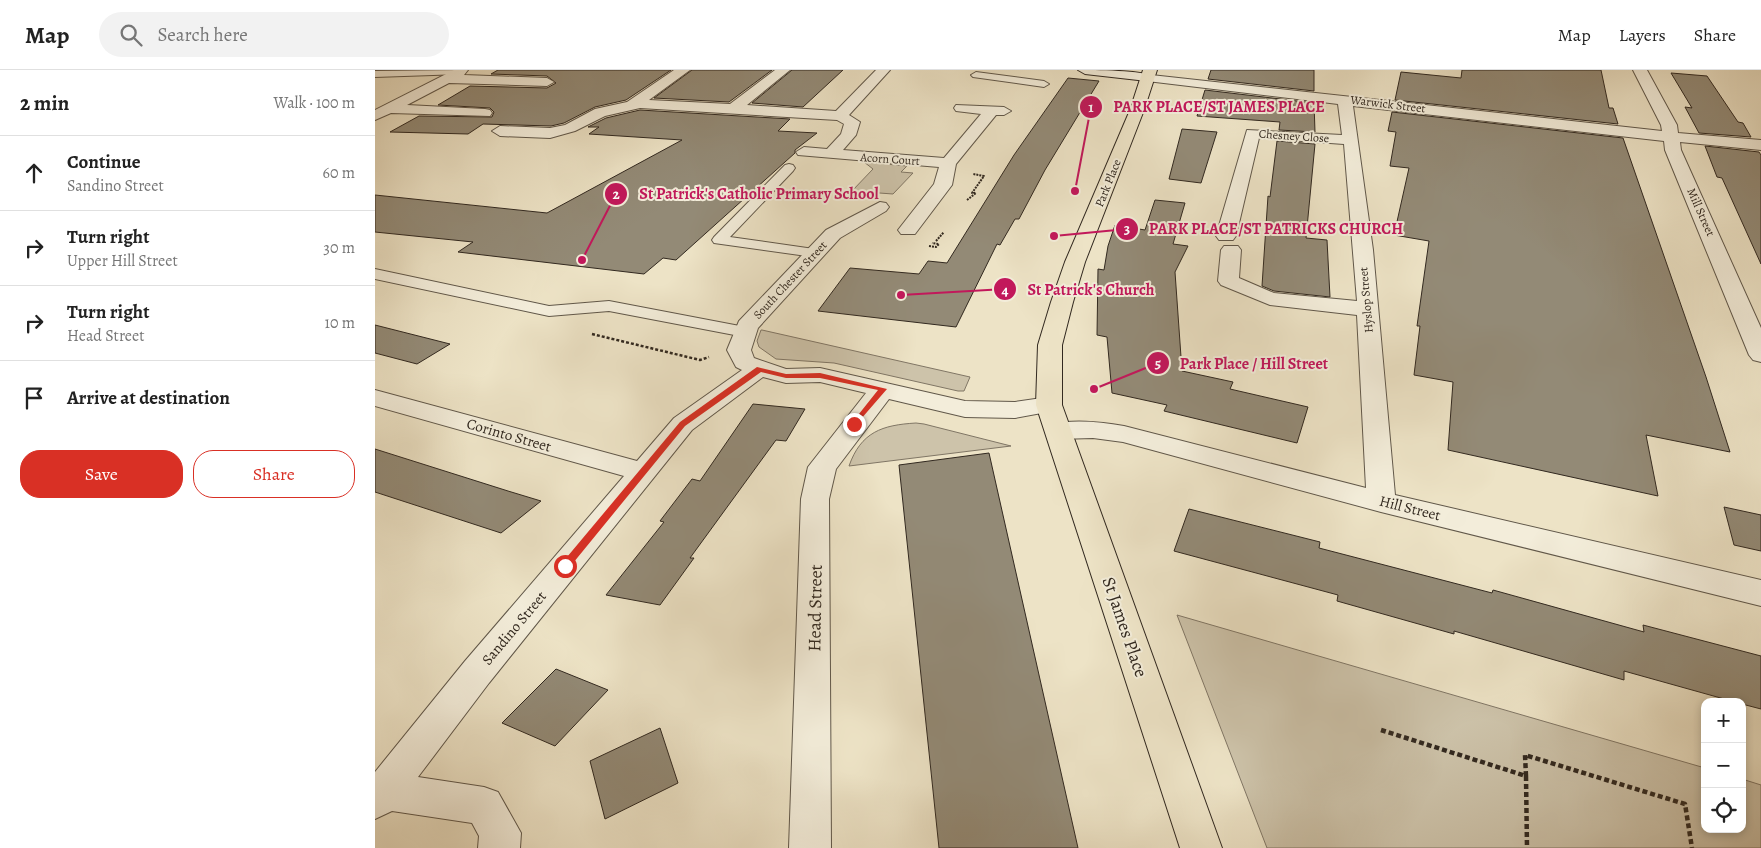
<!DOCTYPE html>
<meta charset="utf-8">
<style>
:root{--surface:#fff;--page:#f2f2f2;--text:#222;--muted:#767676;--line:#e0e0e0;--accent:#d93025}
body{margin:0;font-family:Alegreya,serif;background:var(--page);color:var(--text)}
.controls{position:absolute;right:15px;bottom:15px;display:grid;overflow:hidden;border-radius:10px;box-shadow:0 2px 8px #0003}
.controls button{width:45px;height:45px;display:grid;place-items:center;padding:0;border:0;border-bottom:1px solid var(--line);background:var(--surface);color:var(--text);font:25px sans-serif}
.stop{position:absolute;width:15px;height:15px;margin:-11px;border:4px solid #d93025;border-radius:50%;background:#fff}
.stop.end{background:#d93025;border-color:#fff;box-shadow:0 1px 5px #0008}
.list{margin:0;padding:0;list-style:none}
h2{display:flex;justify-content:space-between;align-items:center;height:65px;margin:0;padding:0 20px;font-size:21px}
h2 small{font-size:16px;font-weight:400;color:var(--muted)}
.list li{display:grid;grid-template-columns:32px 1fr auto;gap:15px;align-items:center;box-sizing:border-box;height:75px;padding:0 20px;border-top:1px solid var(--line)}
.list b{display:block;font-size:19px;white-space:nowrap}
.list p{margin:0;font-size:16px;white-space:nowrap;color:var(--muted)}
.list em{font-size:16px;font-style:normal;color:var(--muted)}
.actions{display:flex;gap:10px;padding:15px 20px}
.actions a{flex:1;padding:11px 0;border:1px solid var(--accent);border-radius:20px;text-align:center;font-size:18px;color:var(--accent)}
.actions .main{background:var(--accent);color:#fff}
.icon{flex:none;width:28px;height:28px;fill:none;stroke:currentColor;stroke-width:2;stroke-linecap:round;stroke-linejoin:round}
.map{position:relative;flex:none;width:1386px;height:778px;overflow:hidden}
header{display:flex;align-items:center;gap:30px;box-sizing:border-box;height:70px;padding:0 25px;background:var(--surface);border-bottom:1px solid var(--line)}
header strong{font-size:24px}
nav{display:flex;gap:28px;margin-inline-start:auto;font-size:18px}
.search{width:350px;height:45px;background:var(--page);display:flex;align-items:center;gap:12px;box-sizing:border-box;padding:0 18px;border-radius:28px;color:var(--muted);font-size:19px}
main{display:flex}
aside{flex:1;background:var(--surface)}
.map>svg:first-child{display:block}
.green{fill:#cdc3aa;stroke:#807665}
.building{fill:#938a76;stroke:#322920}
.lines{fill:none;stroke-linecap:round;stroke-linejoin:round}
.service-casing{stroke:#61584a;stroke-width:2}
.minor-casing{stroke:#61584a;stroke-width:2}
.secondary-casing{stroke:#322920;stroke-width:2}
.trunk-casing{stroke:#322920;stroke-width:2}
.path-far2{stroke:#322920;stroke-width:2;stroke-dasharray:2 1;stroke-linecap:butt}
.path-far1{stroke:#322920;stroke-width:2.5;stroke-dasharray:3 2;stroke-linecap:butt}
.path{stroke:#322920;stroke-width:4.5;stroke-dasharray:5 3;stroke-linecap:butt}
.service{fill:#f3edda;fill-rule:evenodd}
.minor{fill:#f3edda;fill-rule:evenodd}
.secondary{fill:#f3edda;fill-rule:evenodd}
.trunk{fill:#ede3c6;fill-rule:evenodd}
.route{fill:#d93025}
.labels{text-anchor:middle;stroke-width:4;stroke-linejoin:round;paint-order:stroke}
.far-street-label{font-size:12px;fill:#322920;stroke:#f3edda}
.street-label{font-size:15px;fill:#322920;stroke:#f3edda}
.near-street-label{font-size:18px;fill:#322920;stroke:#f3edda}
.leader{fill:none;stroke:#c2185b;stroke-width:2}
.callout-dot{fill:#c2185b;stroke:#f3edda;stroke-width:2}
.mark-label{font-size:15px;text-anchor:middle;font-weight:bold;fill:#fff}
.callout-label{font-size:16px;text-anchor:middle;font-weight:bold;fill:#c2185b;stroke:#f3edda;stroke-width:4;stroke-linejoin:round;paint-order:stroke}
</style>
<header>
<strong>Map</strong>
<div class="search"><svg class="icon" aria-label="search" viewBox="0 0 24 24"><circle cx="10" cy="10" r="6"/><path d="M15 15l6 6"/></svg>Search here</div>
<nav><a>Map</a><a>Layers</a><a>Share</a></nav>
</header>
<main>
<aside>
<h2>2 min<small>Walk · 100 m</small></h2>
<ul class="list">
<li><svg class="icon" aria-label="ahead" viewBox="0 0 24 24"><path d="M12 20V5M6 11l6-6 6 6"/></svg><div><b>Continue</b><p>Sandino Street</p></div><em>60 m</em></li>
<li><svg class="icon" aria-label="right" viewBox="0 0 24 24"><path d="M7 20v-9h11M14 6l5 5-5 5"/></svg><div><b>Turn right</b><p>Upper Hill Street</p></div><em>30 m</em></li>
<li><svg class="icon" aria-label="right" viewBox="0 0 24 24"><path d="M7 20v-9h11M14 6l5 5-5 5"/></svg><div><b>Turn right</b><p>Head Street</p></div><em>10 m</em></li>
<li><svg class="icon" aria-label="arrive" viewBox="0 0 24 24"><path d="M6 21V4h12l-3 4 3 4H6"/></svg><div><b>Arrive at destination</b></div></li>
</ul>
<div class="actions"><a class="main">Save</a><a>Share</a></div>
</aside>
<div class="map">
<svg width="1386" height="778" viewBox="0 0 1386 778">
<rect width="100%" height="100%" fill="#ede3c6"/>
<filter id="stains"><feTurbulence type="fractalNoise" baseFrequency=".004" numOctaves="4"/><feColorMatrix values="0 0 0 0 .2 0 0 0 0 .09 0 0 0 0 .02 0 0 0 .5 -.17"/></filter>
<radialGradient id="worn" r=".72"><stop offset=".6" stop-color="#630" stop-opacity="0"/><stop offset="1" stop-color="#630" stop-opacity=".3"/></radialGradient>
<path class="green" d="M489 92 532 96 526 102 538 103 518 124 477 121 498 99Z
M386 260H387L595 307 589 321H583L459 293 401 289 384 277 382 271Z
M541 353 549 354 636 376 474 396C486 362 507 355 541 353Z
M802 545 1330 698V759H1367V709L1386 715V778H892Z"/>
<path class="building" d="M123 0H296L251 30 220 37 189 53 176 56 108 54 93 64 15 62 44 46 117 47 119 42 115 38 63 35 95 16 172 18 181 13 172 6 116 4Z
M317 0H397L354 32 279 28Z
M417 0H468L428 37 377 33Z
M836 0H939V21L833 9Z
M1087 0H1226L1234 38H1238L1243 54 1020 30 1026 2 1086 8Z
M1296 3 1332 6 1363 52 1368 53 1376 67 1324 63 1310 37 1317 38Z
M693 8 724 11 670 100 644 149H640L625 175 622 174 581 257 443 241 475 198 544 204 553 191 572 193 639 85Z
M830 20 939 33 940 62 904 60 905 52 822 46Z
M265 40 415 49 403 61 442 63 420 80V83L301 190 288 188 269 204 83 182 98 172 0 162V125L172 143 307 70 214 64 224 57H213L231 48Z
M1017 42 1248 68 1331 307 1355 382 1271 365 1283 426 1073 380 1078 312 1039 305 1045 256H1042L1054 171 1019 165 1034 98 1015 96 1021 62 1013 61Z
M807 59 842 62 826 113 794 109Z
M902 71 940 74 931 168 952 170 955 227 899 221 887 216 893 126 895 127Z
M1330 76 1384 82 1386 85V194L1347 108 1342 107Z
M780 130 810 133 798 174 813 176 800 202 807 301 858 312 855 319 933 337 922 373 789 341 792 335 737 323 732 267 722 265 723 199 729 200 733 176 740 155 770 160Z
M0 255 75 274 42 294 0 283Z
M378 334 430 339 411 371 401 370 315 488H319L285 535 231 525 289 452 285 451 317 409 325 411Z
M0 379 133 421 166 431 126 463 0 422Z
M614 383 703 778H564L524 395Z
M1349 437 1386 445V481L1359 475Z
M814 439 945 472 944 478 1117 523 1118 520 1269 562 1268 555 1386 586V639L1367 634V632H1360L1249 601V610L1079 561V564L962 531 963 525 799 481Z
M181 599 233 620 180 676 127 653Z
M285 658 303 713 230 749 215 691Z"/>
<g class="lines">
<g class="service-casing">
<path id="service" d="M91 0 87 4 0 7V1Z
M601 2 669 11 674 14 669 17 598 7 596 5Z
M414 94 418 95 420 98 418 101 355 167 439 179 444 180 446 183 444 186 439 187 339 173 337 170 339 167 410 95Z
M0 199 174 236 234 231 370 257 376 258 378 262 376 266 370 267 234 241 174 246 0 209Z"/>
</g>
<g class="minor-casing">
<path id="minor" d="M79 0H93L89 5 172 8 179 12 172 16 74 13 32 35 110 39 115 40 117 43 115 46 16 43 0 50V40Z
M299 0H315L274 30 355 34 400 0H415L372 35 461 41 501 0H515L474 45 485 52 481 65 468 80 569 88 606 44 581 41 579 38 581 35 629 37 636 41 629 45H621L581 94 577 115 540 164H526L523 160 559 114 564 97 423 85 421 82 429 77 452 79 466 64 469 54 462 50 265 38 230 46 200 61 175 68 125 66 117 61 125 56 175 58 190 55 220 39 252 32Z
M1258 0H1272L1302 55 1303 63 1386 70V80L1305 72 1306 80 1386 258V292L1378 290 1374 285 1290 80 1289 71 978 36 998 180 1020 425 1386 510V536L1006 442 748 372 718 368 683 369 674 367 670 361 674 355C698 349 724 352 749 356L991 418 982 245 895 235 846 215 843 211 846 180 849 176H863L866 180 864 208 899 223 982 231 969 74 884 68 861 166 858 170H844L841 166 872 60 967 65 963 34 772 11 767 10 765 7 767 4 1287 61 1286 55Z
M505 132 511 133 514 137 511 141 465 168 383 258 376 280 379 288 411 299 445 298 590 331 640 332 674 327 683 330 687 335 683 340 640 348 590 347 514 329 461 399 454 429 456 778H414L426 429 433 397 491 323 445 312 411 313 388 307 317 360 114 613 43 707 109 717 123 722 146 763 145 778H103L104 766 97 753 17 741 0 749V702L90 591 249 406 0 336V320L262 391 299 348 367 300 361 297 352 280 364 251 451 160Z"/>
</g>
<g class="secondary-casing">
<path id="secondary" d="M703 0C718 0 770 0 779 7L772 11 710 4Z"/>
</g>
<g class="trunk-casing">
<path id="trunk" d="M768 0H782L769 40 710 192 698 232 687 275V335L847 778H805L661 335 663 275 676 232 690 192 755 40Z"/>
</g>
<path class="path-far2" d="M592 130 601 123H597L609 106 598 104
M561 171 569 162
M554 176 561 177 564 174 557 173"/>
<path class="path-far1" d="M217 264 325 290 334 287"/>
<path class="path" d="M1006 660 1151 706 1150 685 1310 734 1317 778
M1151 706 1152 778"/>
<use href="#service" class="service"/>
<use href="#minor" class="minor"/>
<use href="#secondary" class="secondary"/>
<use href="#trunk" class="trunk"/>
</g>
<path class="route" d="M382 297 411 304 445 303 512 319 479 357 476 354 503 320 445 308H411L386 302 310 356 194 498H187V493L305 352Z"/>
<g class="labels">
<g class="far-street-label">
<text transform="translate(1013 34) rotate(7)" y="4">Warwick Street</text>
<text transform="translate(919 66) rotate(4)" y="4">Chesney Close</text>
<text transform="translate(515 89) rotate(4)" y="4">Acorn Court</text>
<text transform="translate(733 113) rotate(-68)" y="4">Park Place</text>
<text transform="translate(1326 142) rotate(66)" y="4">Mill Street</text>
<text transform="translate(415 210) rotate(-47)" y="4">South Chester Street</text>
<text transform="translate(991 230) rotate(-95)" y="4">Hyslop Street</text>
</g>
<g class="street-label">
<text transform="translate(134 365) rotate(16)" y="5">Corinto Street</text>
<text transform="translate(1035 438) rotate(14)" y="5">Hill Street</text>
<text transform="translate(139 558) rotate(-50)" y="5">Sandino Street</text>
</g>
<g class="near-street-label">
<text transform="translate(440 538) rotate(-89)" y="6">Head Street</text>
<text transform="translate(750 557) rotate(71)" y="6">St James Place</text>
</g>
</g>
<path class="leader" d="M700 121L716 37M207 190L241 124M679 166L752 159M526 225L630 219M719 319L783 293"/>
<g class="callout-dot">
<circle cx="700" cy="121" r="5"/>
<circle cx="207" cy="190" r="5"/>
<circle cx="679" cy="166" r="5"/>
<circle cx="526" cy="225" r="5"/>
<circle cx="719" cy="319" r="5"/>
<circle cx="716" cy="37" r="12"/>
<circle cx="241" cy="124" r="12"/>
<circle cx="752" cy="159" r="12"/>
<circle cx="630" cy="219" r="12"/>
<circle cx="783" cy="293" r="12"/>
</g>
<g class="mark-label">
<text x="716" y="42">1</text>
<text x="241" y="129">2</text>
<text x="752" y="164">3</text>
<text x="630" y="225">4</text>
<text x="783" y="298">5</text>
</g>
<g class="callout-label">
<text x="844" y="42">PARK PLACE/ST JAMES PLACE</text>
<text x="384" y="129">St Patrick's Catholic Primary School</text>
<text x="901" y="164">PARK PLACE/ST PATRICKS CHURCH</text>
<text x="716" y="225">St Patrick's Church</text>
<text x="879" y="299">Park Place / Hill Street</text>
</g>
<rect width="100%" height="100%" filter="url(#stains)"/>
<rect width="100%" height="100%" fill="url(#worn)"/>
</svg>
<div class="controls">
<button>+</button>
<button>−</button>
<button><svg class="icon" aria-label="locate" viewBox="0 0 24 24"><circle cx="12" cy="12" r="6"/><path d="M12 2v4M12 18v4M2 12h4M18 12h4"/></svg></button>
</div>
<div class="stop" style="left:190px;top:496px"></div>
<div class="stop end" style="left:479px;top:354px"></div>
</div>
</main>
